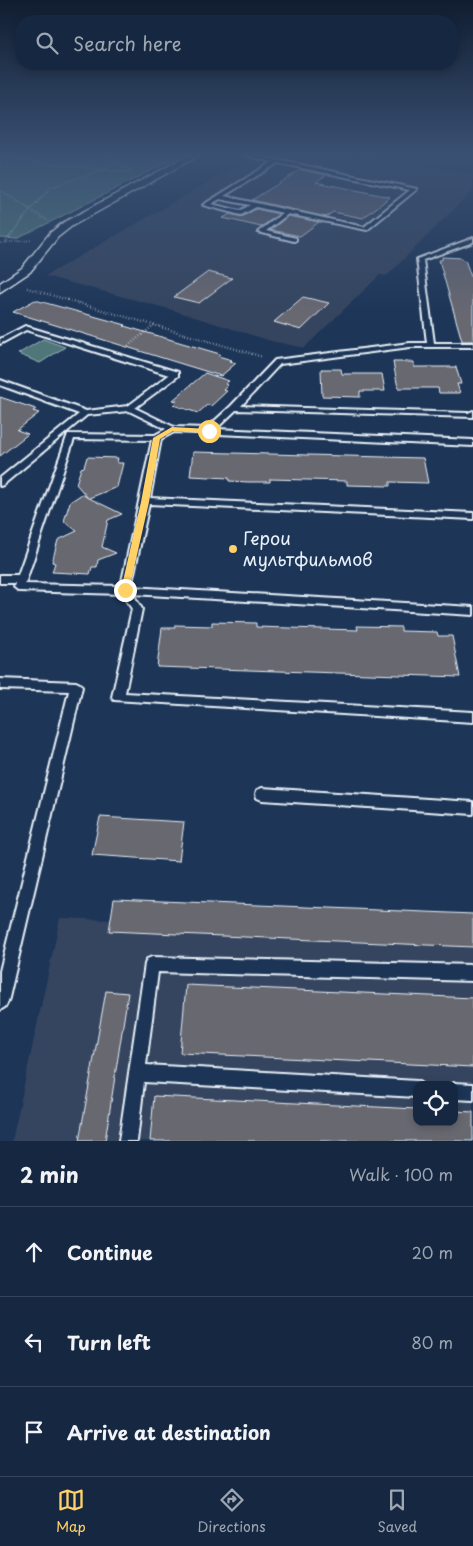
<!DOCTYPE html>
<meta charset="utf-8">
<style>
:root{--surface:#162841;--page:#1f3048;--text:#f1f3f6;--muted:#9ea6b1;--line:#35445a;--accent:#ffd166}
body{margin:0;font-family:"Playpen Sans",sans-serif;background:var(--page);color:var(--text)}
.controls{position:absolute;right:15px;bottom:15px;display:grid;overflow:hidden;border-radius:10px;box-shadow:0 2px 8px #0003}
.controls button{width:45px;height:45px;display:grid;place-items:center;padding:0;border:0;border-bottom:1px solid var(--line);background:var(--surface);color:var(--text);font:25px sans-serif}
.stop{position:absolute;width:15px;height:15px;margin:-11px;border:4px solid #ffd166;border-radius:50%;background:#fff}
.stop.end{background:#ffd166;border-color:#fff;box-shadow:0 1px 5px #0008}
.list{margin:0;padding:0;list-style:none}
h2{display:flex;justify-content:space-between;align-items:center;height:65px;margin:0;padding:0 20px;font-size:21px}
h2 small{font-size:16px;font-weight:400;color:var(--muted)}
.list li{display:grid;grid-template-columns:32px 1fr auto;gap:15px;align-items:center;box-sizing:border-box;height:90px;padding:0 20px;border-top:1px solid var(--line)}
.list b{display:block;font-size:19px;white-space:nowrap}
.list em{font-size:16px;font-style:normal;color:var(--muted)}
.icon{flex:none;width:28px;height:28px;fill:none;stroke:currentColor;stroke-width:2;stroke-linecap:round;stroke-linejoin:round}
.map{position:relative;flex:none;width:473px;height:1141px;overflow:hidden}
.search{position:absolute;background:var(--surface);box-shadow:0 2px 8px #0003;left:15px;right:15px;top:15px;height:55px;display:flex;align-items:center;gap:12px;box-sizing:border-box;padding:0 18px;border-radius:20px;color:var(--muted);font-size:19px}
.sheet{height:335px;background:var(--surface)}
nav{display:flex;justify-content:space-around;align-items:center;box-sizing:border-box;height:70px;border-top:1px solid var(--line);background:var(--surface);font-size:14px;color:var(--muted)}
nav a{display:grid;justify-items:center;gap:2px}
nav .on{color:var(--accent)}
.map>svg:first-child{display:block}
.built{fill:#34445f;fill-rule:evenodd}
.green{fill:#4f777a;stroke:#9cb4b9}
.building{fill:#686871;stroke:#e8f1f8}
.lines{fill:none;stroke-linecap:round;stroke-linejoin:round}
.lane-casing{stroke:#e8f1f8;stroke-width:4}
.street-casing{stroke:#e8f1f8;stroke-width:3}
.path-far1{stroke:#e8f1f8;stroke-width:2;stroke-dasharray:0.5 2;stroke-linecap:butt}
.path{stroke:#e8f1f8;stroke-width:2.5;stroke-dasharray:0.5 2.5;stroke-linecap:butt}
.lane{fill:#1d3557;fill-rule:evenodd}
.street{fill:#1d3557;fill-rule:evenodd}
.route{fill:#ffd166}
.poi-dot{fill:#ffd166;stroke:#1d3557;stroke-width:2}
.labels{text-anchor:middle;stroke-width:5;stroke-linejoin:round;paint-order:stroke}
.poi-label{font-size:18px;fill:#e8f1f8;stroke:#1d3557;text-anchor:start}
</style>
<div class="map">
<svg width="473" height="1141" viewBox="0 0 473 1141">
<rect width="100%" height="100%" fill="#1d3557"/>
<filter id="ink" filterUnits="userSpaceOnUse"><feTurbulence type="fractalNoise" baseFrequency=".02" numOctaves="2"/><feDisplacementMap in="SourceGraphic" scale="10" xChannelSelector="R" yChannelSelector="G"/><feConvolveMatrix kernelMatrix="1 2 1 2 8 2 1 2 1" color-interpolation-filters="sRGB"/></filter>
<g filter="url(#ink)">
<path class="built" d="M254 156H373L473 175V190L387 276 380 275 304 348 271 341 169 309 45 276Z
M114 899 473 914V1141H12L60 918 110 920ZM417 1085H454V1122H417Z"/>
<path class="green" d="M0 156H180L17 239 0 238Z
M43 339 65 347 40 363 18 354Z"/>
<path class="building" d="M300 170 326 175 316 182 390 197 363 218 333 212 326 217 252 200Z
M256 209 279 214 261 227 223 218 230 214 242 217Z
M288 216 319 222 300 236 271 230Z
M442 257 462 258 463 260H465L473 282V341H462L439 260H442Z
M208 272 232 278 199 303 174 297Z
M303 297 329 303 301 330 274 322Z
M35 300 126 325 124 326 220 354 218 356 232 360 230 361 236 363 221 376 13 312Z
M393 362H414V367H456L461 384H457L460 393H439L438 388H398Z
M321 369H341L342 374H382L385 391H360V397L322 396Z
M205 373 229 381 225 384 228 385 223 390 227 391 211 406 207 405 198 413 173 405 177 401 173 400Z
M0 397 36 409 33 411 39 413 17 430 28 434 0 456Z
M193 452 423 458 428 483 390 482V486L347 485V481L270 479V482H249L229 481V478L190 476Z
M87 457 118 458 117 463H123L117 487 89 498 122 514 108 520 102 547 116 553 98 560 97 567H92L90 574 52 572 55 563 52 562 58 540 77 531 64 521 70 502 82 494 88 498 76 484 81 468 84 467Z
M212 622 256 623V627L323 629 358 630 357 626 401 627V631L437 632 438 636H452L460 677 157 667 162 628H175V625L212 626Z
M100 817 184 822 179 861 92 855Z
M114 899 473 914V947L109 931Z
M186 985 473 998V1067L180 1053Z
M106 991 128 993 105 1141H79Z
M154 1096 417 1109V1122H454V1111L473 1112V1141H150Z"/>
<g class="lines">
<g class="lane-casing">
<path id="lane" d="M247 156H258L417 189 367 230 288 214 266 231 296 238V240L294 241 258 232 283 213 256 207 241 215 203 205 272 162ZM278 163 410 190 364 227 224 196ZM220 199 250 205 240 211 211 204Z
M473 238V242L423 260 434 343H473V347H410L280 364 241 406 468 413 473 411V417L236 410 216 429 473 440V446L174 432 161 439 150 498 473 513V519L149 504 131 587 473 607V615L133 594 142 609 125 693 473 712V722L114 700 112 697 132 609 122 594 19 591 14 587 15 583H0V575H18L68 434 155 435 166 429 129 411 87 415 3 485 0 486V478L79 414 0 385V380L86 411 128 406 169 375 26 330 0 344V339L25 326 178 372V376L135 408 174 427 207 428 231 406 275 360 410 343H427L417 259ZM74 439 152 440 121 586 25 584Z
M0 679 76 682 80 684 82 687 8 1002 5 1007 0 1010V971L69 691 0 689Z
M262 788 473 802V814L262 800 257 798 256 794 257 790Z
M152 957 473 965V981L158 972 146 1065 417 1081 423 1085H417V1097L144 1082 137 1141H119L145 964 147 959Z
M454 1083 473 1084V1100L454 1099V1085H449Z"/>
</g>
<g class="street-casing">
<path id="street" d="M187 156H198L72 226 58 237 30 272 0 292V283L22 268 50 233 64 222Z"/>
</g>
<path class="path-far1" d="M107 156 132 172
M0 157 131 173
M0 190 48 221
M6 242C11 234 45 191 51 188 72 178 96 175 117 163
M0 243 32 240"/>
<path class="path" d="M27 288 263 357
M128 346 154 325"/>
<use href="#lane" class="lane"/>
<use href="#street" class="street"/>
</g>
</g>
<linearGradient id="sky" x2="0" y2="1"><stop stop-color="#101d30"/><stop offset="0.49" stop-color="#3a5174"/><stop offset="1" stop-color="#3a5174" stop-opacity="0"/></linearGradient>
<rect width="473" height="316" fill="url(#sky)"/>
<path class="route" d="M172 427 209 429 212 431 209 433 173 431 160 439 149 502 129 590 125 593 121 590 141 502 153 438Z"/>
<circle class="poi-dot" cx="233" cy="549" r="5"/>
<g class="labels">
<g class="poi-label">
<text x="243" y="545">Герои<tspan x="243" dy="21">мультфильмов</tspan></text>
</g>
</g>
</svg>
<div class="controls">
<button><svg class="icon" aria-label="locate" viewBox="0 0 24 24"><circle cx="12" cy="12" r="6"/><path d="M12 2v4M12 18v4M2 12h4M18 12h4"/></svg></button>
</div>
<div class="stop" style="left:209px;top:431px"></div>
<div class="stop end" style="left:125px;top:590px"></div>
<div class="search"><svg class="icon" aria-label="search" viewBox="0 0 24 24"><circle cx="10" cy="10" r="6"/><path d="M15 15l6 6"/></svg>Search here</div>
</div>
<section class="sheet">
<h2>2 min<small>Walk · 100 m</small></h2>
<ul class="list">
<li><svg class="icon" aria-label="ahead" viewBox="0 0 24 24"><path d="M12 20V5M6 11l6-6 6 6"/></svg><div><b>Continue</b></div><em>20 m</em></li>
<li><svg class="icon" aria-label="left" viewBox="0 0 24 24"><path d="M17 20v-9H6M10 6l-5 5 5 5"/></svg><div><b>Turn left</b></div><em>80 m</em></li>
<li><svg class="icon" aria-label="arrive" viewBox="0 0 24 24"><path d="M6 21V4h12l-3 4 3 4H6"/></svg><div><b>Arrive at destination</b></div></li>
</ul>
</section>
<nav>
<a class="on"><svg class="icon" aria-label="map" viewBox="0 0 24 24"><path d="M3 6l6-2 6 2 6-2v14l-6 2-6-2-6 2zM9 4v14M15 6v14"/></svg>Map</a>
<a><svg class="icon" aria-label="directions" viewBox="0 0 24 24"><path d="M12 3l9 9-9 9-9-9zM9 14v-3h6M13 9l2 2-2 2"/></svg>Directions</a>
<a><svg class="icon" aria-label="saved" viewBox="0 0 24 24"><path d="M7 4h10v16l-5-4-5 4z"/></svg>Saved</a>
</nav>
